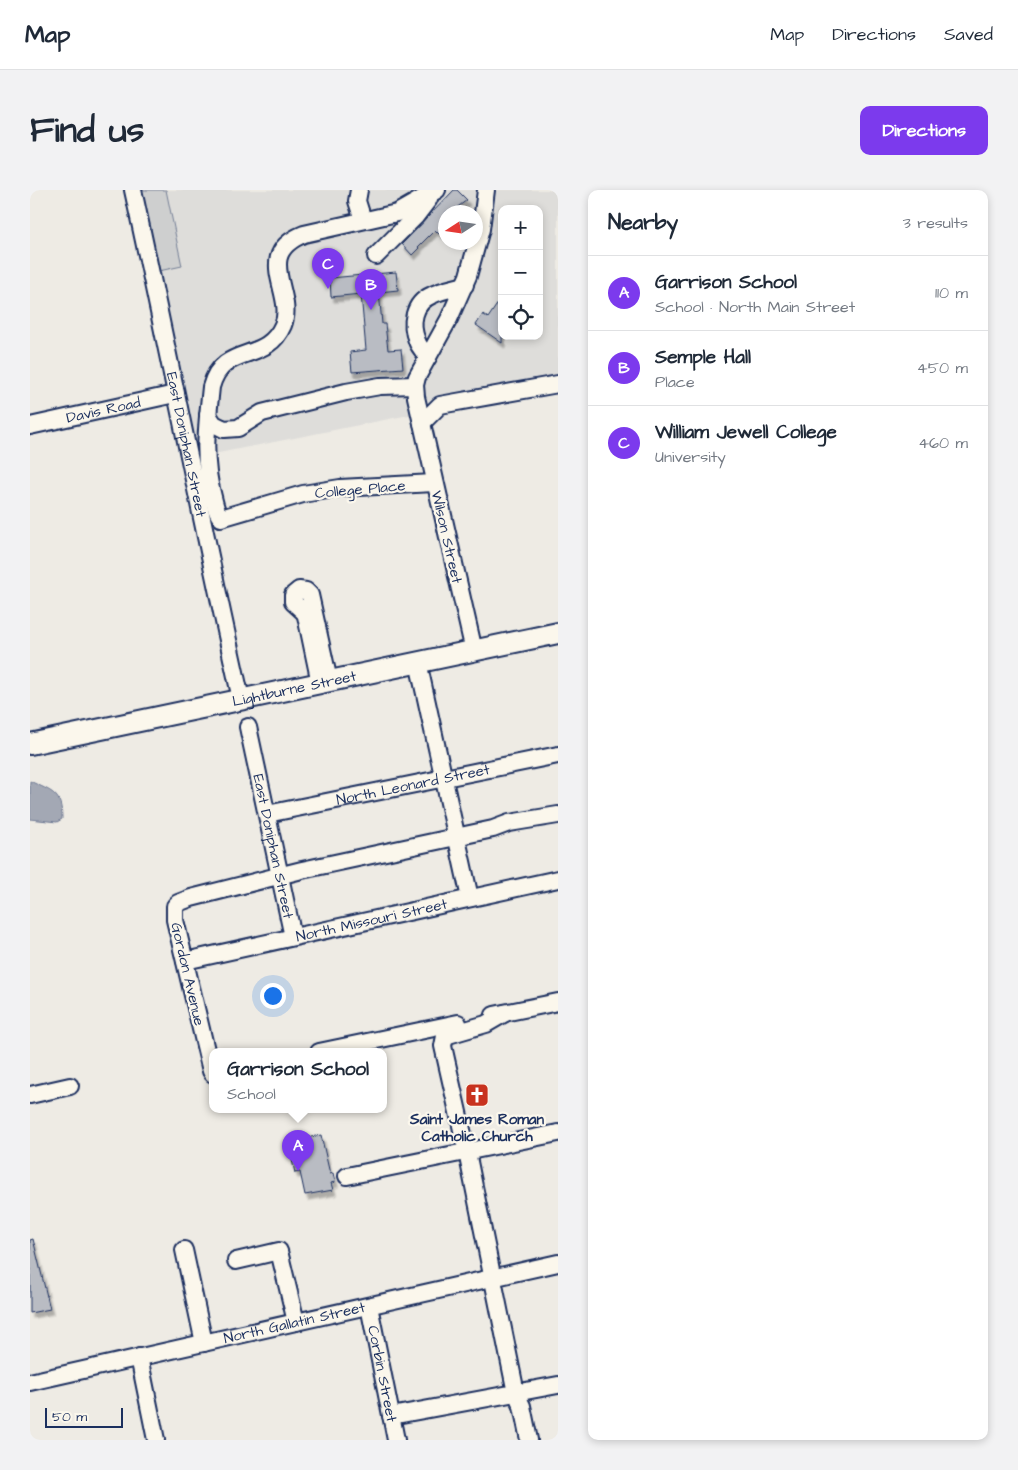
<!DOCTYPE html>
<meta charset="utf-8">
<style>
:root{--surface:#fff;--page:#f2f2f3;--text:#1f2937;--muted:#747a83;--line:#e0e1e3;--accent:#7c3aed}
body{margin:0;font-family:"Architects Daughter",sans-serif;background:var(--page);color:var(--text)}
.controls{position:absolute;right:15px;top:15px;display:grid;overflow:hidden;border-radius:10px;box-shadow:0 2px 8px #0003}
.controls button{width:45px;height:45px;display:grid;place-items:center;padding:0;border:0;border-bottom:1px solid var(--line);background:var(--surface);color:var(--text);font:25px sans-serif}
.compass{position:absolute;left:408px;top:15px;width:45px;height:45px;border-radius:50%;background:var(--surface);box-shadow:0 2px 8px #0003;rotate:258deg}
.scale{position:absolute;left:15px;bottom:12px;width:78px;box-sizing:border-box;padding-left:5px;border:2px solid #1b2f5e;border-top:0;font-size:14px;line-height:18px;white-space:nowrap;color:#1b2f5e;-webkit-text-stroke:4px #fbf7ec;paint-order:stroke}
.you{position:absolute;left:242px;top:805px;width:18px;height:18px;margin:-12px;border:4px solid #fff;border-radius:50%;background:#1a73e8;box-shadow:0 0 0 8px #1a73e833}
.badge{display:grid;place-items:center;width:32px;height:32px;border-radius:50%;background:var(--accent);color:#fff;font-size:16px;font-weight:700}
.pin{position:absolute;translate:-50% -41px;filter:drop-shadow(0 1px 2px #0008)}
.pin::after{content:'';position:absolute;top:26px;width:18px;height:15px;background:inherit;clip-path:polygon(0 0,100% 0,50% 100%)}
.popup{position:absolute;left:179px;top:858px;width:178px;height:65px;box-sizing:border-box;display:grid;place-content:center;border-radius:10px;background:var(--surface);filter:drop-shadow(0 1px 4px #0005);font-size:16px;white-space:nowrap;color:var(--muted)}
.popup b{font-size:19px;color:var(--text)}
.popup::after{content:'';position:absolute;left:50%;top:100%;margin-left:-10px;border:10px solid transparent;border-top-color:var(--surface)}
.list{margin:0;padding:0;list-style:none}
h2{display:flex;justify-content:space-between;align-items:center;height:65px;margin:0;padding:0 20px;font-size:21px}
h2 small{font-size:16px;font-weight:400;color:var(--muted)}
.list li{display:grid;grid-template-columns:32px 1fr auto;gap:15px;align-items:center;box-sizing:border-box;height:75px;padding:0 20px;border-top:1px solid var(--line)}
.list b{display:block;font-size:19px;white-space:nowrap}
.list p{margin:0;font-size:16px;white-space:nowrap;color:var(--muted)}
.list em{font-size:16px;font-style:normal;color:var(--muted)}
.icon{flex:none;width:28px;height:28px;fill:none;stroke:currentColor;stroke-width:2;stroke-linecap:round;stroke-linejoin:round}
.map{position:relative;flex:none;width:528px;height:1250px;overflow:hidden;border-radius:10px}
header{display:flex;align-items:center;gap:30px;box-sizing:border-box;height:70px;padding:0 25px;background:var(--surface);border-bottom:1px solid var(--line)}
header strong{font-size:24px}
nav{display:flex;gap:28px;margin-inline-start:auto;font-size:18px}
.intro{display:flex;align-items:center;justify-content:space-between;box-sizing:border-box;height:120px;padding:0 30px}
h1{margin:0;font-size:35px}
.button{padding:12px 22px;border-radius:10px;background:var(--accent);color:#fff;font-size:18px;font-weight:700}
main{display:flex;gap:30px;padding:0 30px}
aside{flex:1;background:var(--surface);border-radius:10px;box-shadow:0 2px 8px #0003}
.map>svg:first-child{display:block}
.built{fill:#deddda;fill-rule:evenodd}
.green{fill:#cecfcf;stroke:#747f96}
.water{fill:#a3a8b4;stroke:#6d7892}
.building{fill:#b9bcc3;stroke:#1b2f5e;filter:url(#shadow)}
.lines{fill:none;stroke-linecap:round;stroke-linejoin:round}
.minor-casing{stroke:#1b2f5e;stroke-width:20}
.major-casing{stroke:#1b2f5e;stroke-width:24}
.minor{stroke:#fbf7ec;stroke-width:16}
.major{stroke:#fbf7ec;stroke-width:20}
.labels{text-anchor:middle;stroke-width:4.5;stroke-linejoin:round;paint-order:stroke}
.street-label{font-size:15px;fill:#1b2f5e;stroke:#fbf7ec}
.poi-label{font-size:15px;font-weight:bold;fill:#1b2f5e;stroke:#fbf7ec}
</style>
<header>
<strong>Map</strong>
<nav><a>Map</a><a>Directions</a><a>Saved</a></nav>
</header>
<div class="intro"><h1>Find us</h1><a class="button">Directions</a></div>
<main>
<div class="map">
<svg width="528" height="1250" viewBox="0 0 528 1250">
<defs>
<filter id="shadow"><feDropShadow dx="3" dy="5" stdDeviation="1" flood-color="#0004"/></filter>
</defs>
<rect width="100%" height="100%" fill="#eeebe4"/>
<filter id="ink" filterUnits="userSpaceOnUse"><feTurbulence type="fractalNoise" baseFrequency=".02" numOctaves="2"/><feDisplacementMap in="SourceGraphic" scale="10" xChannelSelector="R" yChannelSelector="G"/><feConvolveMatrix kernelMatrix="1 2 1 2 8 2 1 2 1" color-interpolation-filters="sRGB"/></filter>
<g filter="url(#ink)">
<path class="built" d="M103 0H528V195L159 269ZM472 19H509V146H472ZM416 22H446V52H416Z"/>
<path class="green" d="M112 0H136L152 76 129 81Z"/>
<path class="water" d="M0 591C22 602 32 602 32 629L27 632 0 629Z"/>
<path class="building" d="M424 0H427L437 10 421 22H416V28L412 32 416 38 409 44 405 40 388 57 389 58 382 65 372 54Z
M366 82 368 100 349 102 352 134H355L358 160 371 159 373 178 322 182 320 162 336 160 331 104 301 107 300 88Z
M472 107V153L446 135 453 124 458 128Z
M291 945 300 984 303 983 305 992 301 993 303 1000 275 1005 270 982 265 983 262 970 269 969 265 950Z
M3 1049 20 1119 0 1123V1050Z"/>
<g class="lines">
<g class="minor-casing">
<g id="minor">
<path id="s1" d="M103 0C140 169 173 340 211 509"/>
<path d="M329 0 327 11 333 30"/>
<path d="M346 66 386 26 399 9"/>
<path d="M398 167C394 162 389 157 387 151 380 134 383 113 402 105 412 100 424 98 435 95"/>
<path d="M178 225 184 234 194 239 208 238 232 223 316 202 350 196 385 195"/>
<path d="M392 233 410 215 528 194"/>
<path id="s2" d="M0 236 145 204"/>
<path d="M404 293 310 298 273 304 191 328C186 322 185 315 183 307 172 268 177 236 181 197 193 152 236 175 253 135 266 103 222 65 274 44L367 23 407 0"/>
<path d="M444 461 386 207 385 195 387 187 419 129 438 86 451 39 456 0"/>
<path d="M388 472 440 708"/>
<path d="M290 493 276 426 274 422 263 412V405L269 400 276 401 280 405 299 491"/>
<path id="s3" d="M218 537 263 747"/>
<path id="s4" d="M237 624 528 565"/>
<path id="s5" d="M155 771 528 689"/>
<path d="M475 823 456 834 415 846 413 856 437 962 486 1203 492 1216 499 1250"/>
<path d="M464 825 528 812"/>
<path d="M289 862 428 833"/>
<path d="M183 884 181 881 145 730V716L148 713 161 708 272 680 463 639 479 633 528 625"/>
<path d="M0 905 40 896"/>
<path d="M317 986 528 943"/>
<path d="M154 1060 174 1153"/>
<path d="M206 1071 249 1061 266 1132"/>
<path id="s6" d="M339 1116 366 1250"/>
<path d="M109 1167 126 1250"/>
<path id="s7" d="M0 1192 528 1073"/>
<path d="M361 1226 528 1195"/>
</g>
</g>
<g class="major-casing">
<g id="major">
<path id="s8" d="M0 554 528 443"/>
</g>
</g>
<use href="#minor" class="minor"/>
<use href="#major" class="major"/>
</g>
</g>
<defs>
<g id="church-square" transform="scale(1.25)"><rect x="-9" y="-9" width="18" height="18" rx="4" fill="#c8321e" stroke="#fbf7ec"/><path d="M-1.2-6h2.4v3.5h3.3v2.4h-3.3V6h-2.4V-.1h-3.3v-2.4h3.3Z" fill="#fff"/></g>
</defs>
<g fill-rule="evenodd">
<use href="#church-square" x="447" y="905"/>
</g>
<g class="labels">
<g class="street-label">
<text dy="5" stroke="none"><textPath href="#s2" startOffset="75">Davis Road</textPath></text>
<text dy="5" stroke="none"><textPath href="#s1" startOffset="260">East Doniphan Street</textPath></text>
<text transform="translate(330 299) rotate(-5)" y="5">College Place</text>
<text transform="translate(417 347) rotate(77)" y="5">Wilson Street</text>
<text dy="5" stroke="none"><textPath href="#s8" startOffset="270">Lightburne Street</textPath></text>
<text dy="5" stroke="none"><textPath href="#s4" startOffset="149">North Leonard Street</textPath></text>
<text dy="5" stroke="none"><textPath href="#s3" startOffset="122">East Doniphan Street</textPath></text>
<text dy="5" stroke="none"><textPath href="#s5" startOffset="191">North Missouri Street</textPath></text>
<text transform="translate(158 784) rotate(77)" y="5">Gordon Avenue</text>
<text dy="5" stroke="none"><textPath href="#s7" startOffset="271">North Gallatin Street</textPath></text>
<text dy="5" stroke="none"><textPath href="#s6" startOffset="69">Corbin Street</textPath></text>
</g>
<g class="poi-label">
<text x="447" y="934">Saint James Roman<tspan x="447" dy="17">Catholic Church</tspan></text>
</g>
</g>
</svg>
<div class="controls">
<button>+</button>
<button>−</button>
<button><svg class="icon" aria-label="locate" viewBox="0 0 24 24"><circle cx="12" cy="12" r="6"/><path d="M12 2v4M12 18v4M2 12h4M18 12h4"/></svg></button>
</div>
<svg class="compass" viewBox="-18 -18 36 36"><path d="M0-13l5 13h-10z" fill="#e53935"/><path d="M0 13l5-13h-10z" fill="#747a83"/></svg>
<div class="scale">50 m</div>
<div class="you"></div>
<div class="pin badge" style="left:268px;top:981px">A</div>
<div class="popup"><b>Garrison School</b>School</div>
<div class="pin badge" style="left:341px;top:120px">B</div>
<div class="pin badge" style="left:298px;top:99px">C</div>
</div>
<aside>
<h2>Nearby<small>3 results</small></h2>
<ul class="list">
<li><span class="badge">A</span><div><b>Garrison School</b><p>School · North Main Street</p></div><em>110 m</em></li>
<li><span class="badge">B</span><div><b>Semple Hall</b><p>Place</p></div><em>450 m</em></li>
<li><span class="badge">C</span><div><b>William Jewell College</b><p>University</p></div><em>460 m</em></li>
</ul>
</aside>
</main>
